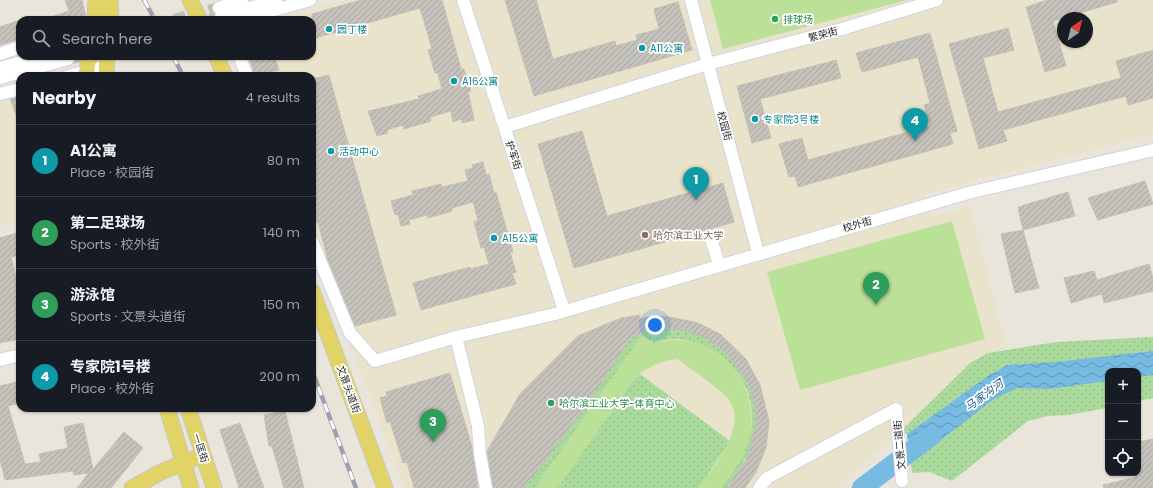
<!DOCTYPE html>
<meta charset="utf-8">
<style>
:root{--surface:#171b24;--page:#20242c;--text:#f1f3f6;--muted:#9ea1a6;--line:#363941;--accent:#db2777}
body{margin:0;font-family:Poppins,"Noto Sans SC",sans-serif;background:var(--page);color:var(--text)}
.controls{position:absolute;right:12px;bottom:12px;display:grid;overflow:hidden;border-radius:8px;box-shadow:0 1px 3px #0004}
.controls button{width:36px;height:36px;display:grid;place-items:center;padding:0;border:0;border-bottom:1px solid var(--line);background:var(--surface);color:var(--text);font:20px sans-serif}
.compass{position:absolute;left:1057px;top:12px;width:36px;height:36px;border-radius:50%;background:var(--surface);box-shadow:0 1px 3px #0004;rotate:35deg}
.you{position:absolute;left:655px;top:325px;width:14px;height:14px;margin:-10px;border:3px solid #fff;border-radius:50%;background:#1a73e8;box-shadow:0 0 0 6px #1a73e833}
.badge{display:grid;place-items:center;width:26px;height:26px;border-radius:50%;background:var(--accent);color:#fff;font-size:13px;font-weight:700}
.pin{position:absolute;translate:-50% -33px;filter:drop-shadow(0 1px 2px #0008)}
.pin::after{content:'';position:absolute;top:21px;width:14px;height:12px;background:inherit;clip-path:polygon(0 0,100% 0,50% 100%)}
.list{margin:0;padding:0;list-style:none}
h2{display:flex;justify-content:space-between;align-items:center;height:52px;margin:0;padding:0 16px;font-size:17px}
h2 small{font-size:13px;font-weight:400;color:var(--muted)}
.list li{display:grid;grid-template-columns:26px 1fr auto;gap:12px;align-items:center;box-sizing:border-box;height:72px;padding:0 16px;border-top:1px solid var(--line)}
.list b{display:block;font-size:15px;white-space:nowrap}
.list p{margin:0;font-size:13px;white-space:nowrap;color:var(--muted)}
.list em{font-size:13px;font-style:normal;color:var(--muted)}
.icon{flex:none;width:22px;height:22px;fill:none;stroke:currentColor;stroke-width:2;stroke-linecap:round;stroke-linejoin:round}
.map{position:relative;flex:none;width:1153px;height:488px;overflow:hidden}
.search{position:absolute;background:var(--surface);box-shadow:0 1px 3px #0004;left:16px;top:16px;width:300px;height:44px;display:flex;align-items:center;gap:10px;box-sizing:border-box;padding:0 14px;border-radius:12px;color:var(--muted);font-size:15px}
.panel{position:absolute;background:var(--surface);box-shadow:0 1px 3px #0004;left:16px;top:72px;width:300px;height:340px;border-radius:12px}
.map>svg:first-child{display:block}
.education{fill:#eae3cc;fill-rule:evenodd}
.grass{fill:url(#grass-dots)}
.pitch{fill:#bbe199}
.water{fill:url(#water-waves)}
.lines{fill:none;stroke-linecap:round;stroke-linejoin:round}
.river{stroke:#77bae2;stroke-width:20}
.building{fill:url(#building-hatch);stroke:#c4c0b5}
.minor-tunnel{stroke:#c2bfb7;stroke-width:12;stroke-dasharray:12 6;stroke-linecap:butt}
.minor-casing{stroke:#d1d2e0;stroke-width:14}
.major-casing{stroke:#c7c7c7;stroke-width:17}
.minor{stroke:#fff;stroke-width:12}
.major{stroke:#e2d367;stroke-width:15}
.rail-casing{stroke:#9f9fb1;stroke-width:4.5}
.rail{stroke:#fff;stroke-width:3;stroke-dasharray:9;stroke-linecap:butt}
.leisure-dot{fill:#2e9e5b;stroke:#fff;stroke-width:1.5}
.culture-dot{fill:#0f9aa8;stroke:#fff;stroke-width:1.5}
.education-dot{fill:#8d6e63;stroke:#fff;stroke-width:1.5}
.labels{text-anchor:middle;stroke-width:3.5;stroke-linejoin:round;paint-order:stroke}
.leisure-label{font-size:10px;fill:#27864d;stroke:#fff;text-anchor:start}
.culture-label{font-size:10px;fill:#0d838f;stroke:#fff;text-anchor:start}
.street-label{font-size:10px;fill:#282828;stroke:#fff}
.education-label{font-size:10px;fill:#785e54;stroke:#fff;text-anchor:start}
.water-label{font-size:11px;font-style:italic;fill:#1a578b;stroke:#fff}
</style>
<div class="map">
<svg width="1153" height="488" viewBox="0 0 1153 488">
<defs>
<pattern id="grass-dots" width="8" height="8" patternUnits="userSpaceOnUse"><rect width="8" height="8" fill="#abdb9c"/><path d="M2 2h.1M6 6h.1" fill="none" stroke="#93bc86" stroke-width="1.8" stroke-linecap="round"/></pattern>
<pattern id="water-waves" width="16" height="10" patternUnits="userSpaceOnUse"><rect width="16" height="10" fill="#77bae2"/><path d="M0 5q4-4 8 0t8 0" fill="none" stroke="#6297b7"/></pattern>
<pattern id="building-hatch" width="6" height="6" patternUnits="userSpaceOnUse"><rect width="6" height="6" fill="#c5c1bb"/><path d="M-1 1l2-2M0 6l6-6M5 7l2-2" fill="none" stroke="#a9a6a1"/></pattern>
</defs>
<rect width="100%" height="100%" fill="#e9e5db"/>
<path class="education" d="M345 0H1153V134L926 194 933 215 970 207 1007 349 988 353 970 363 886 445 836 488H405L359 367 312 255V76H241L233 56H312V20H272ZM1063 18H1087V42H1063Z
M20 96V220L0 226V103Z"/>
<path class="grass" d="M662 327C674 328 686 329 697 334 733 349 763 392 755 432 751 454 739 470 726 488H721C736 467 750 449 752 422 752 408 750 394 742 381 727 354 684 328 654 344L642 336 535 488H525L595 393 629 339 650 329Z
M1153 337V398L1138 401V371H1108V408L1068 415 1048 416 1028 421 952 481 929 472 912 473 907 434 901 431 970 363 988 353 1056 342Z
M640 374 730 441 699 488H557L634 379Z"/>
<path class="pitch" d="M710 0H907L723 49Z
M952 221 985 339 800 390 767 272Z
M642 336 654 344C662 340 671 340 681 340 727 342 759 391 750 435 746 455 733 471 721 488H699C713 467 747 428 730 401 725 392 687 366 677 359 660 361 647 367 634 379L557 488H535Z"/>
<path class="water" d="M1153 351V375L1138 377V371H1108V381L1048 389 1017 388 994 399 911 463 907 434 988 376 1007 365 1055 362Z"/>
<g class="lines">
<path class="river" d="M862 488 931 436"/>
</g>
<path class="building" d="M65 0H82L86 17 75 20H48L47 18 69 11Z
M361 0H442L461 69H464L471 91H468L474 120 462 123 461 119 453 122 451 111 430 117 431 121 404 129 403 125 387 130 388 133 377 136 368 111 419 99 418 96 442 89 438 73H435L428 50 432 49 420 8 312 39V14Z
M505 0H536L553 59 615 41 616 46 637 40 636 35 659 29 654 9 678 2 692 50 534 96Z
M1048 0H1117V2L1053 21 1066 66 1045 72 1026 7Z
M20 20V39L0 45V27Z
M1008 28 1014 50 983 58 998 112 1121 78 1116 61 1153 50V98L1128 105 1126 96 1003 130 1007 141 979 149 949 44Z
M930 33 957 131 950 133 953 144 798 187 795 176 789 177 779 144 802 138 808 160 930 126 924 105 930 103 918 57 862 72 856 53Z
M249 56H274L279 70 255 76Z
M836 60 841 78 760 99 771 138 752 143 737 86Z
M329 75 396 315 355 326 328 261 318 222 312 224V79Z
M20 97V122H19L10 99Z
M582 131 607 216 723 183 734 222 574 268 538 144Z
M483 162 486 175 489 174 494 193 496 192 513 252H510L516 272 512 273 516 284 421 310 413 283 470 267V269L489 264 484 247 481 248 474 222 478 220 473 202 452 208V211L428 218 427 215 409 220 410 224 401 226 398 214 395 215 391 201 413 195 412 191 441 184 442 187 468 181 465 170 473 168 472 165Z
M1145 181 1153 204 1098 220 1088 198Z
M1068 192 1075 216 1023 230 1018 207Z
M1023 230 1039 288 1015 293 1001 234Z
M20 232V255L11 257 20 293V339L0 343V238Z
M1149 264 1153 278V291L1104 303 1102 294 1071 303 1064 278 1094 271 1097 280Z
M640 315 639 319 654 316 670 317 698 323 720 334 746 359 760 385 769 421 766 448 756 472 745 488H726L746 460 755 431 756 408 748 383 727 354 708 339 684 330 662 327 650 329 629 339 595 393 525 488H493L487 451 520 394 578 336 621 318Z
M450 373 472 447 478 488H414L407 462 403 463 390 421 387 423 380 398 387 396 386 392Z
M20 381V403L8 406 25 464 41 462 39 454 68 448 64 427 83 423 93 469 124 432 143 448 111 488H77L89 473 74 475 73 471 5 480 0 460V386Z
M285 411 304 488H284L272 446H269L264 415Z
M240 423 264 488H239L220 430Z
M1153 439V488H1104L1103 485 1136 477 1135 473H1138V442Z"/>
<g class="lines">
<path class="minor-tunnel" d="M174 20 219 8
M210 20 221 17
M68 59 79 56"/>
<g class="minor-casing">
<path id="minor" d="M463 0 564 310
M691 0 758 253
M219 8 242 0
M221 17 276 0
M239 20 310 0
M0 54 20 47
M239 56 247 76
M0 68 43 56
M68 76 106 66
M0 78 68 59
M0 94 20 89
M505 127 708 64 842 29 937 0
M710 236 719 264
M312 241 350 333 375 361 456 337
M0 360 20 355
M486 488 480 454 478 426 456 337 555 314 968 193 1153 150
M759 488 767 478 896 409 902 481"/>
</g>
<g class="major-casing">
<path id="major" d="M110 0 111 20
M190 0 200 20
M95 20 96 0
M216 56 225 76
M86 76 89 56
M106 76 107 56
M312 291 385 488
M167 408 191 488
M188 408 214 488
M132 488 161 472 193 459"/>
</g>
<use href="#minor" class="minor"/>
<use href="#major" class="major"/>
<g class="rail-casing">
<path id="rail" d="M144 0 155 20
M173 56 183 76
M312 370 356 488"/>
</g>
<use href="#rail" class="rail"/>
</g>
<g class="leisure-dot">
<circle cx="775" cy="19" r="4"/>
<circle cx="551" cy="403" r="4"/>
</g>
<g class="culture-dot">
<circle cx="329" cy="29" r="4"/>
<circle cx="642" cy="48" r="4"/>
<circle cx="454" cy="81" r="4"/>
<circle cx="755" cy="119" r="4"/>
<circle cx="331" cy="151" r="4"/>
<circle cx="494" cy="238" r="4"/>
</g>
<circle class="education-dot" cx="645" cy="235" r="4"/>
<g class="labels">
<g class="leisure-label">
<text x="783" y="23">排球场</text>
<text x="559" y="407">哈尔滨工业大学-体育中心</text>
</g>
<g class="culture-label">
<text x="337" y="33">园丁楼</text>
<text x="650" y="52">A11公寓</text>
<text x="462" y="85">A16公寓</text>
<text x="763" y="123">专家院3号楼</text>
<text x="339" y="155">活动中心</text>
<text x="502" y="242">A15公寓</text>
</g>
<g class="street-label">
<text transform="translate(823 34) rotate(-15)" y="4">繁荣街</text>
<text transform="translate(725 126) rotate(75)" y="4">校园街</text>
<text transform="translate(514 155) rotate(72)" y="4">护军街</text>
<text transform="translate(857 224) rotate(-16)" y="4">校外街</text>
<text transform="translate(349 389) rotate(70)" y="4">文景头道街</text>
<text transform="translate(899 445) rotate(-95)" y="4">文景二道街</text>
<text transform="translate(201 448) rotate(72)" y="4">一匡街</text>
</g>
<g class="education-label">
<text x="653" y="239">哈尔滨工业大学</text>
</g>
<g class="water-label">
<text transform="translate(984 395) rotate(-36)" y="4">马家沟河</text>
</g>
</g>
</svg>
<div class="controls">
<button>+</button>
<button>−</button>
<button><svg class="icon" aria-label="locate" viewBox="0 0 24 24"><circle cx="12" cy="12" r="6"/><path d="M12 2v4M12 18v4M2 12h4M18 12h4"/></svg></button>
</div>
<svg class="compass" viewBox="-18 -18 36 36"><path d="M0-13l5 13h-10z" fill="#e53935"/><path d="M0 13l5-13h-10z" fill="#9ea1a6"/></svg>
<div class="you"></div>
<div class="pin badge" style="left:696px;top:200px;background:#0f9aa8">1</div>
<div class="pin badge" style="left:876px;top:305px;background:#2e9e5b">2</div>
<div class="pin badge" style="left:433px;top:442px;background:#2e9e5b">3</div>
<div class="pin badge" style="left:915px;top:141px;background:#0f9aa8">4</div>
<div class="search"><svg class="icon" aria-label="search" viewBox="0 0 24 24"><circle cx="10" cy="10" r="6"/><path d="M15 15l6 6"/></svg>Search here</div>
<section class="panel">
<h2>Nearby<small>4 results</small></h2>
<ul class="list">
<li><span class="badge" style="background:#0f9aa8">1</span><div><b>A1公寓</b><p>Place · 校园街</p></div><em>80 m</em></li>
<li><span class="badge" style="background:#2e9e5b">2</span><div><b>第二足球场</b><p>Sports · 校外街</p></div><em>140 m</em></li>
<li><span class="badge" style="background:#2e9e5b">3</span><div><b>游泳馆</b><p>Sports · 文景头道街</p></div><em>150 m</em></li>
<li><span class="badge" style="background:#0f9aa8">4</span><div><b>专家院1号楼</b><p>Place · 校外街</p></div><em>200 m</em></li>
</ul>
</section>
</div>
